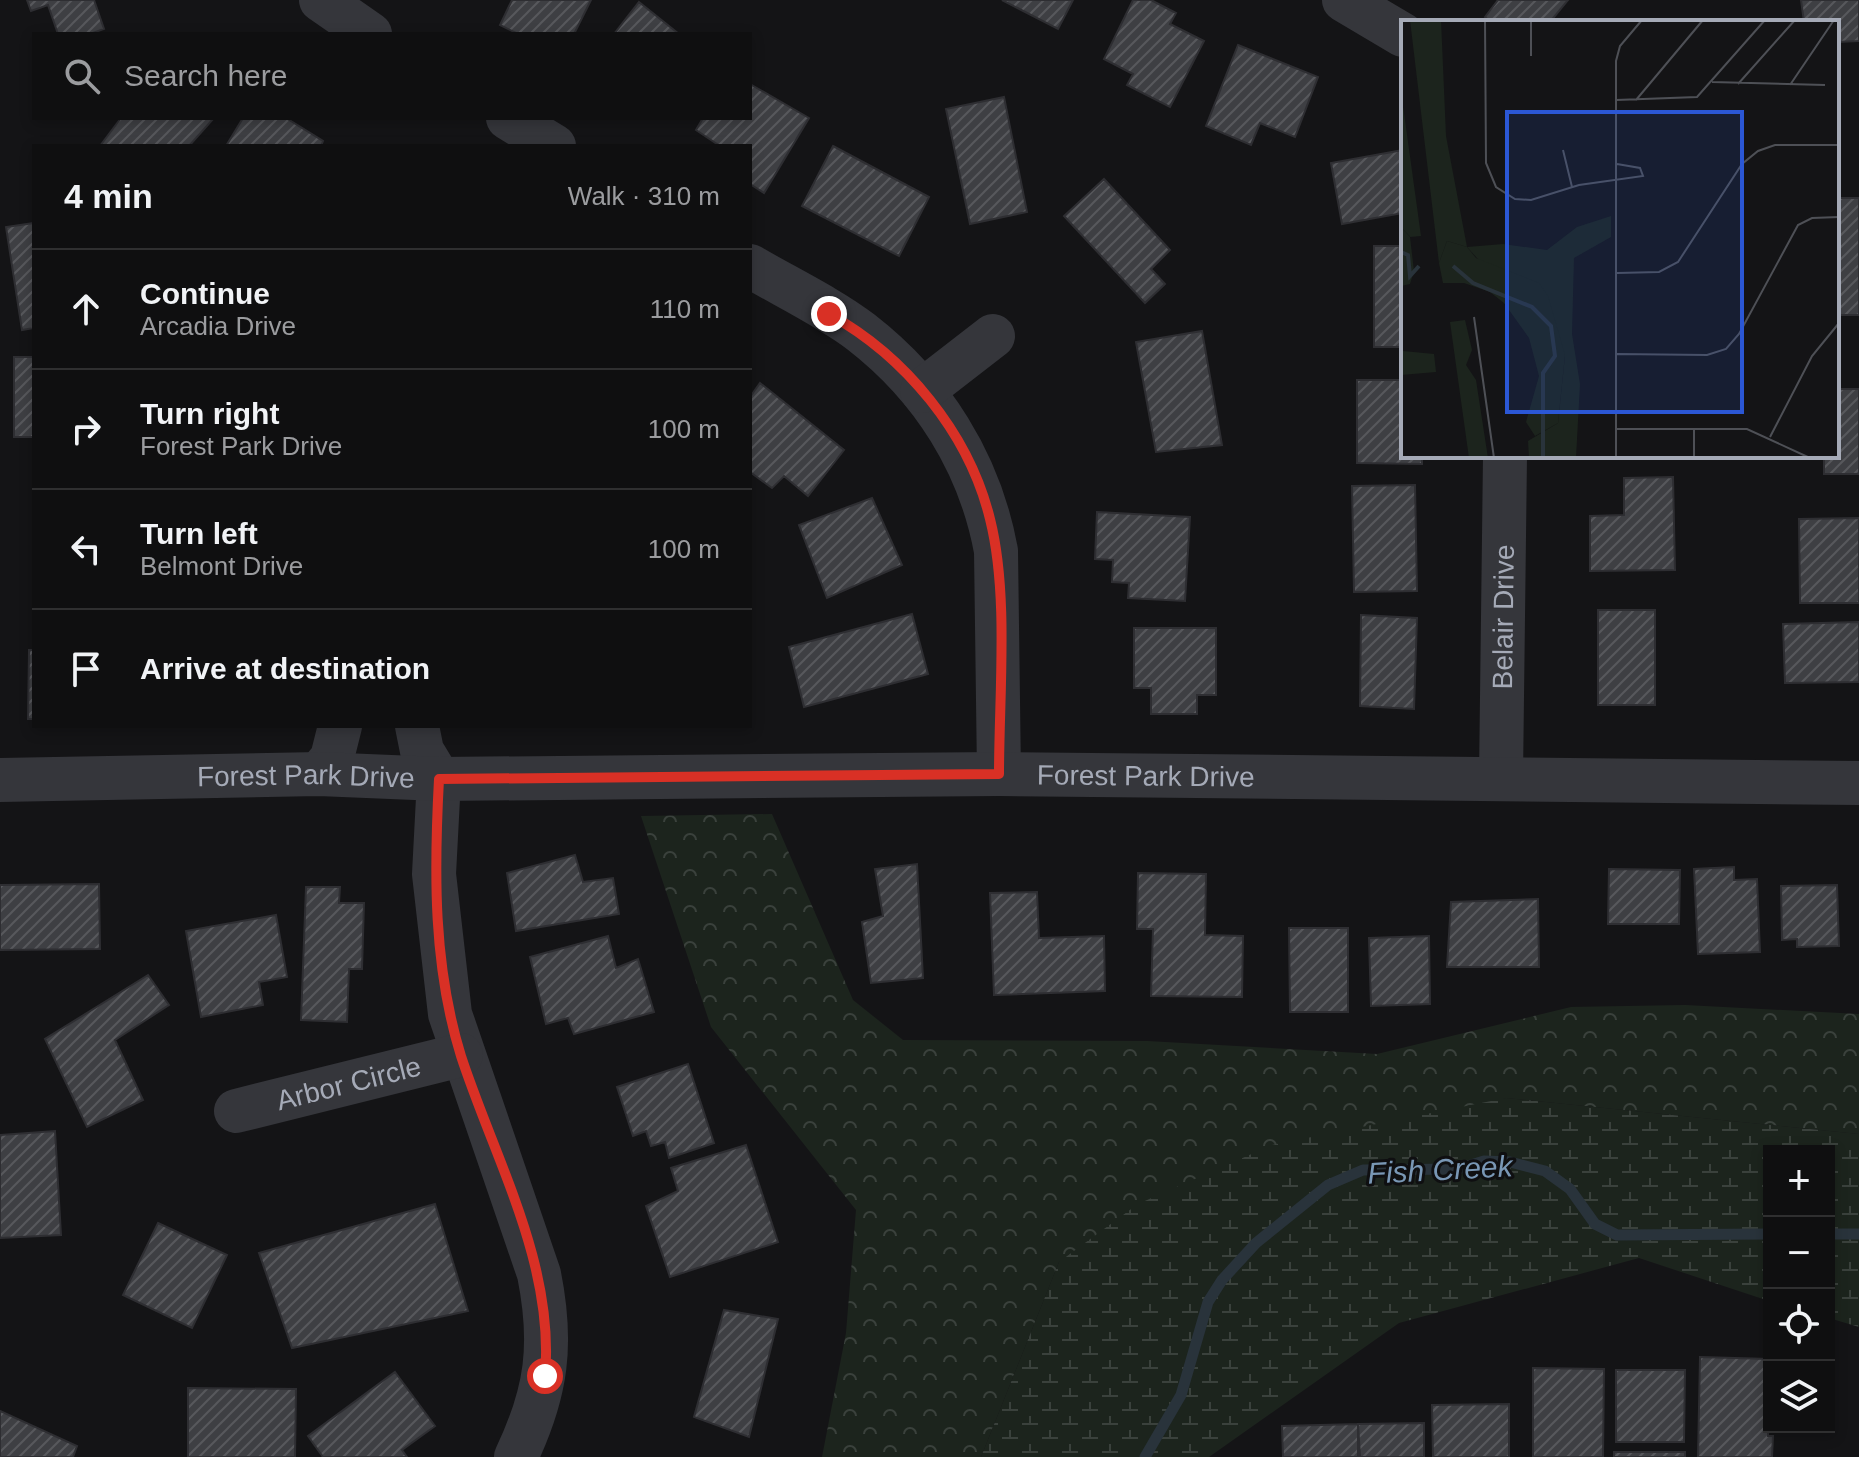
<!DOCTYPE html>
<meta charset="utf-8">
<style>
:root{--surface:#0f0f10;--page:#1d1d1e;--text:#f1f3f6;--muted:#9b9c9f;--line:#2f2f30}
body{margin:0;font-family:Helvetica,sans-serif;background:var(--page);color:var(--text)}
.controls{position:absolute;right:24px;bottom:24px;display:grid;overflow:hidden;border-radius:0px;box-shadow:0 4px 12px #0003}
.controls button{width:72px;height:72px;display:grid;place-items:center;padding:0;border:0;border-bottom:2px solid var(--line);background:var(--surface);color:var(--text);font:40px sans-serif}
.stop{position:absolute;width:24px;height:24px;margin:-18px;border:6px solid #d93025;border-radius:50%;background:#fff}
.stop.end{background:#d93025;border-color:#fff;box-shadow:0 2px 8px #0008}
.list{margin:0;padding:0;list-style:none}
h2{display:flex;justify-content:space-between;align-items:center;height:104px;margin:0;padding:0 32px;font-size:34px}
h2 small{font-size:26px;font-weight:400;color:var(--muted)}
.list li{display:grid;grid-template-columns:52px 1fr auto;gap:24px;align-items:center;box-sizing:border-box;height:120px;padding:0 32px;border-top:2px solid var(--line)}
.list b{display:block;font-size:30px;white-space:nowrap}
.list p{margin:0;font-size:26px;white-space:nowrap;color:var(--muted)}
.list em{font-size:26px;font-style:normal;color:var(--muted)}
.icon{flex:none;width:44px;height:44px;fill:none;stroke:currentColor;stroke-width:2;stroke-linecap:round;stroke-linejoin:round}
.map{position:relative;flex:none;width:1859px;height:1457px;overflow:hidden}
.search{position:absolute;background:var(--surface);box-shadow:0 4px 12px #0003;left:32px;top:32px;width:720px;height:88px;display:flex;align-items:center;gap:20px;box-sizing:border-box;padding:0 28px;border-radius:0px;color:var(--muted);font-size:30px}
.panel{position:absolute;background:var(--surface);box-shadow:0 4px 12px #0003;left:32px;top:144px;width:720px;height:584px;border-radius:0px}
.map>svg:first-child{display:block}
.forest{fill:url(#forest-crowns)}
.wetland{fill:url(#wetland-marsh)}
.lines{fill:none;stroke-linecap:round;stroke-linejoin:round}
.stream{stroke:#29333b;stroke-width:11}
.building{fill:url(#building-hatch);stroke:#2e2e32;stroke-width:2}
.street{stroke:#35363b;stroke-width:44}
.route{stroke:#d93025;stroke-width:10}
.labels{text-anchor:middle;stroke-width:6;stroke-linejoin:round;paint-order:stroke}
.street-label{font-size:28px;fill:#a5aab7;stroke:#0f0f11}
.water-label{font-size:30px;font-style:italic;fill:#7997b5;stroke:#0f0f11}
.inset-river{fill:none;stroke:#29333b;stroke-width:4}
.inset-road{fill:none;stroke:#4e5056;stroke-width:2}
.view{fill:#2b57d5;fill-opacity:0.15;stroke:#2b57d5;stroke-width:4}
.inset-edge{fill:none;stroke:#a5aab7;stroke-width:4}
</style>
<div class="map">
<svg width="1859" height="1457" viewBox="0 0 1859 1457">
<defs>
<pattern id="forest-crowns" width="20" height="18" patternUnits="userSpaceOnUse" patternTransform="scale(2)"><rect width="20" height="18" fill="#1c241d"/><path d="M2 6a3 3 0 1 1 6 0M12 15a3 3 0 1 1 6 0" fill="none" stroke="#3a413c"/></pattern>
<pattern id="wetland-marsh" width="20" height="14" patternUnits="userSpaceOnUse" patternTransform="scale(2)"><rect width="20" height="14" fill="#1c241d"/><path d="M1 5h8M5 5V1M11 12h8M15 12V8" fill="none" stroke="#3a413c"/></pattern>
<pattern id="building-hatch" width="6" height="6" patternUnits="userSpaceOnUse" patternTransform="scale(2)"><rect width="6" height="6" fill="#3e3f43"/><path d="M-1 1l2-2M0 6l6-6M5 7l2-2" fill="none" stroke="#57585c"/></pattern>
</defs>
<rect width="100%" height="100%" fill="#141416"/>
<path class="forest" d="M772 814 853 1000 903 1040 1147 1041 1377 1054 1571 1007 1685 1005 1859 1014V1134L1506 1098 1059 1262 981 1457H822L846 1333 856 1210 711 1027 641 816Z"/>
<path class="wetland" d="M1506 1098 1859 1134V1327L1829 1318V1151H1769V1301L1639 1258 1399 1323 1209 1457H981L1059 1262 1138 1204 1272 1145Z"/>
<g class="lines">
<path class="stream" d="M1829 1234H1859
M1145 1457 1181 1395 1208 1302 1222 1280 1256 1243 1328 1185 1363 1170 1458 1169 1484 1161 1510 1162 1545 1171 1570 1189 1595 1224 1617 1235 1769 1234"/>
</g>
<path class="building" d="M27 0H94L104 29 90 34H58L48 5 31 11Z
M512 0H591L574 34H518L500 25Z
M1002 0H1073L1058 29Z
M1133 0H1151L1176 13 1170 24 1204 41 1170 107 1127 85 1133 74 1104 59Z
M1498 0H1568L1550 22H1491L1485 17Z
M1801 0H1859V41L1837 42V22H1804Z
M639 2 679 34H614Z
M1238 45 1318 77 1295 137 1260 123 1251 145 1206 126Z
M750 84 809 118 764 193 750 184V146H720L696 130 703 118H750Z
M1004 97 1027 212 970 224 946 109Z
M121 118H214L189 146H100Z
M243 118H286L323 141 321 146H226Z
M833 146 929 197 899 256 802 206Z
M1403 150V213L1342 224 1331 163Z
M1104 179 1170 250 1151 269 1165 284 1145 303 1064 216Z
M1837 198H1859V315H1837Z
M34 223V328L22 330 6 227Z
M1374 246H1403V347H1374Z
M1202 331 1222 445 1156 452 1136 342Z
M14 357H34V437H14Z
M1357 380H1401L1403 456H1422V464L1357 463Z
M760 383 844 450 808 496 784 476 772 488 750 472V397Z
M1837 389H1859V474H1824V456H1837Z
M1587 456H1691V458L1587 459Z
M1673 477 1675 570 1590 571V516L1624 515V478Z
M1415 485 1417 591 1354 592 1352 486Z
M872 498 902 565 827 598 799 525Z
M1097 512 1190 517 1185 601 1128 598 1129 583 1112 582 1113 560 1095 559Z
M1859 518V603H1800L1799 519Z
M1598 610H1655V705H1598Z
M912 614 928 674 804 707 789 647Z
M1361 615 1417 618 1414 709 1360 706Z
M1859 622V682L1785 683 1783 624Z
M1134 628H1216V695H1197V714H1151V688H1134Z
M29 650H34V719H28Z
M575 855 583 882 613 878 619 914 516 931 507 873Z
M917 864 923 978 871 983 862 922 883 916 875 869Z
M1734 867V880L1757 879 1760 952 1698 954 1694 869Z
M1609 869 1680 870 1679 924H1608Z
M1138 873 1206 874 1205 935 1243 936 1242 997 1151 996 1153 929H1137Z
M99 884 100 949 0 950V885Z
M1837 885 1839 946 1797 947V939L1782 940 1781 886Z
M306 887H340L339 903H364L362 969H349L347 1022 301 1020Z
M1037 892 1039 938 1104 936 1105 991 994 995 990 893Z
M1538 899 1539 967H1447L1451 902Z
M276 915 287 977 259 982 263 1005 201 1017 186 931Z
M1289 928H1348V1012H1290Z
M608 936 616 968 638 959 654 1012 574 1034 568 1018 546 1024 530 957Z
M1429 936 1430 1004 1371 1006 1369 938Z
M148 975 169 1005 115 1040 143 1100 87 1127 45 1039Z
M688 1064 714 1143 669 1158 665 1142 651 1146 646 1131 633 1136 617 1087Z
M55 1131 61 1235 0 1238V1135Z
M746 1145 778 1242 670 1277 646 1206 678 1191 671 1168Z
M435 1204 468 1311 292 1348 259 1253Z
M158 1223 227 1255 192 1328 123 1295Z
M724 1310 778 1319 749 1437 694 1417Z
M1700 1357 1769 1359 1768 1436H1773L1772 1457H1698Z
M1533 1368 1604 1369 1603 1457H1533Z
M1616 1370H1685L1684 1442H1616Z
M395 1372 435 1426 402 1450 407 1457H323L308 1436Z
M188 1388 296 1389 295 1457H188Z
M1509 1404V1457H1433L1432 1405Z
M0 1411 77 1446 73 1457H0Z
M1424 1423V1457H1360L1358 1424Z
M1358 1424V1457H1283L1282 1426Z
M1614 1452H1685V1457H1614Z"/>
<g class="lines">
<g class="street">
<path d="M321 0 370 34"/>
<path d="M1344 0 1403 35"/>
<path d="M508 118 554 146"/>
<path d="M750 266C784 286 830 308 861 332 932 387 980 463 996 551L999 774"/>
<path d="M922 391 993 336"/>
<path d="M417 726 422 751 439 779 434 874 450 1014 539 1274C553 1344 547 1392 516 1457"/>
<path d="M319 774 332 758 340 726"/>
<path id="s1" d="M1501 777 1505 456"/>
<path id="s2" d="M0 780 319 774 439 779 999 774 1859 783"/>
<path id="s3" d="M236 1111 461 1055"/>
</g>
</g>
<g class="lines">
<path class="route" d="M545 1376C555 1264 495 1160 461 1056 433 966 434 872 439 779L999 774C999 695 1009 594 990 519 969 433 905 356 829 314"/>
</g>
<g class="labels">
<g class="street-label">
<text dy="10" stroke="none"><textPath href="#s1" startOffset="160">Belair Drive</textPath></text>
<text dy="10" stroke="none"><textPath href="#s2" startOffset="1146">Forest Park Drive</textPath></text>
<text dy="10" stroke="none"><textPath href="#s2" startOffset="306">Forest Park Drive</textPath></text>
<text dy="10" stroke="none"><textPath href="#s3" startOffset="116">Arbor Circle</textPath></text>
</g>
<g class="water-label">
<text transform="translate(1440 1170) rotate(-3)" y="10">Fish Creek</text>
</g>
</g>
<g transform="translate(1401 20)">
<rect width="438" height="438" fill="#141416"/>
<path d="M9 0H40L45 116 66 227 102 224 146 230 176 207 210 196V217L173 238 171 314 179 364 175 438H128L127 421 157 403 164 335 66 227 46 221 38 243ZM0 75 3 93 20 216 9 217 0 207ZM64 300 71 330 65 345 75 360 87 438H68L49 302ZM2 331 33 334 35 352 0 355Z" fill="#1c241d"/>
<path d="M0 207 9 217 13 251 9 264 0 266ZM46 221 66 227 75 238 138 263 147 276 164 335 157 403 134 416 125 402 138 356 128 318 103 283 89 272 63 263H42L38 243Z" fill="#1c241d"/>
<path class="inset-river" d="M0 232 7 235 9 256 18 246M52 246 72 263 131 287 150 306 154 336 142 353V438"/>
<path class="inset-road" d="M84 0 85 143 95 167 114 179 130 180 178 165 242 156 239 148 216 144M130 36V0M311 62 424 65M337 64 394 0M389 65 433 0M215 80 296 77 364 0M235 80 302 0M162 130 171 167M216 253 258 252 277 242 341 144 357 131 374 125H438M73 297 93 438M216 334 306 335 325 329 338 314 397 205 411 198 438 197M215 409H346L409 438M369 417 411 336 438 303M215 438V41L219 26 241 0M293 438V409"/>
<path class="view" d="M106 92H341V392H106Z"/>
<rect width="438" height="438" class="inset-edge"/>
</g>
</svg>
<div class="controls">
<button>+</button>
<button>−</button>
<button><svg class="icon" aria-label="locate" viewBox="0 0 24 24"><circle cx="12" cy="12" r="6"/><path d="M12 2v4M12 18v4M2 12h4M18 12h4"/></svg></button>
<button><svg class="icon" aria-label="layers" viewBox="0 0 24 24"><path d="M12 4l9 5-9 5-9-5zM3 14l9 5 9-5"/></svg></button>
</div>
<div class="stop" style="left:545px;top:1376px"></div>
<div class="stop end" style="left:829px;top:314px"></div>
<div class="search"><svg class="icon" aria-label="search" viewBox="0 0 24 24"><circle cx="10" cy="10" r="6"/><path d="M15 15l6 6"/></svg>Search here</div>
<section class="panel">
<h2>4 min<small>Walk · 310 m</small></h2>
<ul class="list">
<li><svg class="icon" aria-label="ahead" viewBox="0 0 24 24"><path d="M12 20V5M6 11l6-6 6 6"/></svg><div><b>Continue</b><p>Arcadia Drive</p></div><em>110 m</em></li>
<li><svg class="icon" aria-label="right" viewBox="0 0 24 24"><path d="M7 20v-9h11M14 6l5 5-5 5"/></svg><div><b>Turn right</b><p>Forest Park Drive</p></div><em>100 m</em></li>
<li><svg class="icon" aria-label="left" viewBox="0 0 24 24"><path d="M17 20v-9H6M10 6l-5 5 5 5"/></svg><div><b>Turn left</b><p>Belmont Drive</p></div><em>100 m</em></li>
<li><svg class="icon" aria-label="arrive" viewBox="0 0 24 24"><path d="M6 21V4h12l-3 4 3 4H6"/></svg><div><b>Arrive at destination</b></div></li>
</ul>
</section>
</div>
